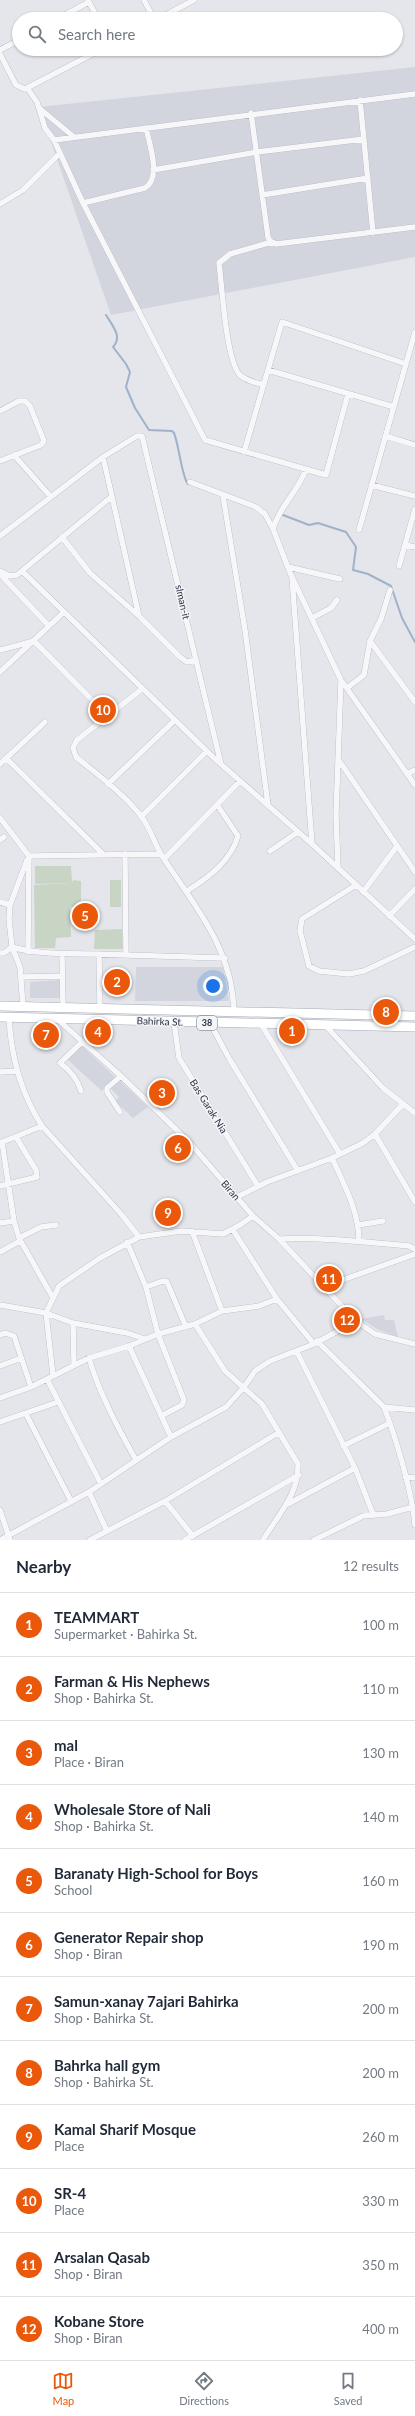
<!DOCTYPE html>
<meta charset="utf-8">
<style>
:root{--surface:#fff;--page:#f6f6f7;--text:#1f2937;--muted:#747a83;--line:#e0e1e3;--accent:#ea580c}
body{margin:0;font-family:Lato,sans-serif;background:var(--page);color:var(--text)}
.you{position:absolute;left:213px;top:986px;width:14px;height:14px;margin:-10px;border:3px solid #fff;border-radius:50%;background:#1a73e8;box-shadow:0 0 0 6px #1a73e833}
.badge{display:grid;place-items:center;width:26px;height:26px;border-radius:50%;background:var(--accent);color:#fff;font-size:13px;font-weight:700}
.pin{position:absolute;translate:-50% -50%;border:2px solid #fff;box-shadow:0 1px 4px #0006}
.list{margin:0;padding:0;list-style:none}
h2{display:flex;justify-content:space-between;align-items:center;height:52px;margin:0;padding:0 16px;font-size:17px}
h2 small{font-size:13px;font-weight:400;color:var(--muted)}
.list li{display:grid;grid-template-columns:26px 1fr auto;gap:12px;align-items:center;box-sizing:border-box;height:64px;padding:0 16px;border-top:1px solid var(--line)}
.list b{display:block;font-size:15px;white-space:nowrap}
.list p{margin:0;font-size:13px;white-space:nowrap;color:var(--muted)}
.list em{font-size:13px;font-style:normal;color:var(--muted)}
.icon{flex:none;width:22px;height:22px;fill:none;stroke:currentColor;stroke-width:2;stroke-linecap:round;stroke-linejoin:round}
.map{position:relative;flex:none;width:415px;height:1540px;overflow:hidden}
.search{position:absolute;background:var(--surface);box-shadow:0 1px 3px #0004;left:12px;right:12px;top:12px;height:44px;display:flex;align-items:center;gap:10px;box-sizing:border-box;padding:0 14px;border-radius:22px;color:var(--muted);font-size:15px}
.sheet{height:820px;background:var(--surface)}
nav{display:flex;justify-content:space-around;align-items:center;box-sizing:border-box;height:56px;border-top:1px solid var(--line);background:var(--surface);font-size:11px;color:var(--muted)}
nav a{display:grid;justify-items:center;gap:2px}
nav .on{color:var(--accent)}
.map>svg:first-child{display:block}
.built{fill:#d2d5dd}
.green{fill:#c8d5c5}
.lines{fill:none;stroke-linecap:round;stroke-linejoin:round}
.stream{stroke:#a0b2ca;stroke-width:2}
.street-casing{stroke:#a9adb6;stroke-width:6}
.primary-casing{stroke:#a3aab7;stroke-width:10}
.street{stroke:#f7f7fa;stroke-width:5.5}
.primary{stroke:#fff;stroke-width:9}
.labels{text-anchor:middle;stroke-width:3;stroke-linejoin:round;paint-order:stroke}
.shield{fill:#f4f5f9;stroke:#686d7a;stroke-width:1}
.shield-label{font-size:9px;font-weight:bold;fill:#2c3344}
.street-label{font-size:10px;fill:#2c3344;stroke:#f4f5f9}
</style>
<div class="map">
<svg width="415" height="1540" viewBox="0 0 415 1540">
<rect width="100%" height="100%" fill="#e4e6eb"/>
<path class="built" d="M415 67V257L111 315 39 107Z
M136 967H223L229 1001H135Z
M60 980V998H30V982Z
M81 1045 115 1077 102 1091 68 1060Z
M119 1080 148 1107 133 1118 115 1101 119 1097 110 1088Z
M384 1315 385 1320H394L398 1337 379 1330 361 1319Z"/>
<path class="green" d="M35 866H71L72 883 73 880 81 881V901L76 906 70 907 71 937 56 938 55 948H35L34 885 71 883 35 884Z
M110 880H121V907H110Z
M122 929 123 949H94L95 930Z"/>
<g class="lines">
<path class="stream" d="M106 315C112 325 123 337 113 347L126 364 130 372 126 387 135 408 149 430 172 431 174 433C179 445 182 478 188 484
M283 515 309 525 318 523 346 532 356 547 353 570 368 574 391 586 402 618 415 642"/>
<g class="street-casing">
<path id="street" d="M88 0 98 19
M144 0 154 19
M57 19 89 2
M158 19 194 0
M0 50 19 40
M0 54 16 85 25 89 102 49
M28 89 37 102 45 128 54 140 83 203 205 440 326 475 348 394
M360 100 373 233
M39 108 74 137
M251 113 268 237 270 241 276 244 415 227
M54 140 415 94
M153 170 257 152 364 139
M262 195 368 178
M83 203 145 188C162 178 149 143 146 128
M0 204 23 190 60 153
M268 370 394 407
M264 385C256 383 248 381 241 376 226 364 222 285 219 263L230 254 272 242
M0 411 19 401H25L30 406 44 441 41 445 0 461
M385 436 415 445
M244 452 282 322 406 364
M14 455 51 497
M103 457 139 616
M190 482 256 507 265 514 273 529 291 575 341 680 415 785
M371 485 415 496
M223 496 245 630 268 805
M273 529C280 505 298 492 306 469
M359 530 415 332
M0 536 103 457 137 436H142L221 764
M62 537 90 573 139 616 180 657 187 662 196 660
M405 545 415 547
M399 566 415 509
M288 567 340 579
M0 571 10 576 17 575 111 497
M22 571 214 758 312 844 415 939
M0 574 49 626
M292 578 312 844
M312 618 331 608 337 600
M370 641 415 702
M0 650 34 641 109 717
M0 672 64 612
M347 688 364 675 370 641 381 619 390 590
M142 689 77 740 73 748 76 757C98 775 124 794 141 816 151 829 155 846 164 859 197 909 232 949 234 1011
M6 758 104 855
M338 759 415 872
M0 764 45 722
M407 774 415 770
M108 784 175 720
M141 817 207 751
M0 818 29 856 28 952
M0 840 4 837
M270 851 298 832
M125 854 126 955
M29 856 161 854
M164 859 240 781
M338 868 336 814 341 680
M356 885 302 919 300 931 309 966 319 971 349 974 364 971 415 947
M187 891C209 877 230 862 238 836L218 806
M363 892 397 846
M0 902 10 905 9 919 12 947 20 967 23 1006
M10 905 27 860
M389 916 415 889
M0 953H4L12 947C40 955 66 953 94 954 137 955 181 957 225 958
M99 954 100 1008
M62 955 63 1007
M21 977 63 976
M9 1017C11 1057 20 1092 42 1126L122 1215 139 1237
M57 1019 121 1076 190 1143 253 1216 279 1239 356 1321 375 1334 415 1344
M174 1022 179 1058 258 1186
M210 1023 230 1060 298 1171
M261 1024 340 1154
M325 1025 383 1088 415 1113
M0 1072 16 1071
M81 1091C77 1078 70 1070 60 1063L82 1042
M120 1112 107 1092V1088L121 1076
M375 1134 415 1202
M2 1142 14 1221 19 1238 53 1298
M0 1143 42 1126
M332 1158C344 1184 359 1212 359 1241
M0 1186 37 1177 36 1170 16 1137
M237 1197 267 1182 332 1158 363 1143 375 1134 403 1104
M0 1223 14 1221
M358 1225 383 1221
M233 1230 277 1299 314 1344
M192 1231 222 1311
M19 1238 41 1227 56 1225
M279 1239C322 1237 365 1242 409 1246L415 1249
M127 1242 146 1287 158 1334 184 1400 182 1405 161 1416
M0 1252 20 1241
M146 1287 163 1281 167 1282 186 1327
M323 1287 415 1254
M0 1305 46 1313 73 1323 127 1333 145 1339
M73 1323 74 1364
M195 1324 225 1371 262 1404 298 1464C299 1494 278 1515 263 1540
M0 1335 5 1333 14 1336 31 1387
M317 1341 384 1407 415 1410
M129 1346 171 1437
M297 1352 355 1468 373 1514
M89 1358C99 1393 118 1428 136 1460
M0 1366 21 1358
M53 1375 46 1313 59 1286 100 1258 139 1237 181 1231 223 1234 240 1225 253 1216
M47 1379 101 1484
M0 1398 31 1387 89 1358 129 1346 158 1334 195 1324 222 1311 259 1306 277 1299
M384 1407C396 1438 412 1492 415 1525
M26 1414 71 1501
M0 1422 58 1402
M343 1446 390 1423
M405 1477 415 1478
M89 1492 107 1531
M165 1501 193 1536
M288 1504 355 1468
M0 1510 10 1540
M0 1540 89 1492 171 1437 226 1407 244 1387 255 1371 270 1361 314 1344 356 1321
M90 1540 165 1501 278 1433
M185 1540 299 1475
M314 1540 363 1516 387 1514 413 1507"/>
</g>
<g class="primary-casing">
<path id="primary" d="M0 1006 415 1016
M0 1017 415 1027"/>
</g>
<use href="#street" class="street"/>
<use href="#primary" class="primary"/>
</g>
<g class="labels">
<rect class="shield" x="197" y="1016" width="20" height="14" rx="3"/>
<g class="shield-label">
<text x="207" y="1026">38</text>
</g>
<g class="street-label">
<text transform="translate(183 602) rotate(77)" y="4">slman-it</text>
<text transform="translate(160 1021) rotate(2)" y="4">Bahirka St.</text>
<text transform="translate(209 1106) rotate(58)" y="4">Bas Garak Nia</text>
<text transform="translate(231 1190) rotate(49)" y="4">Biran</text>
</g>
</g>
</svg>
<div class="you"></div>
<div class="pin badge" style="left:292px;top:1031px">1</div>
<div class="pin badge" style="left:117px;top:982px">2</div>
<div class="pin badge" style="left:162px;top:1093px">3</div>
<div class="pin badge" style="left:98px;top:1032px">4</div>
<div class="pin badge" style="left:85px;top:916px">5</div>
<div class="pin badge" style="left:178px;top:1148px">6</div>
<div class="pin badge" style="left:46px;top:1035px">7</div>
<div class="pin badge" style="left:386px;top:1012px">8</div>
<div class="pin badge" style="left:168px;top:1213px">9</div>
<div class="pin badge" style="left:103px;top:710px">10</div>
<div class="pin badge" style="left:329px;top:1279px">11</div>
<div class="pin badge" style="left:347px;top:1320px">12</div>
<div class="search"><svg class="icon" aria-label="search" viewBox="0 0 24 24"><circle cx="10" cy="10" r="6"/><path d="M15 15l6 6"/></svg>Search here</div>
</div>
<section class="sheet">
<h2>Nearby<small>12 results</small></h2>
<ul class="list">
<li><span class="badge">1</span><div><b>TEAMMART</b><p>Supermarket · Bahirka St.</p></div><em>100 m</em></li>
<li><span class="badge">2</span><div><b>Farman &amp; His Nephews</b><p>Shop · Bahirka St.</p></div><em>110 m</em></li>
<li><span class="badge">3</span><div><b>mal</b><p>Place · Biran</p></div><em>130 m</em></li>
<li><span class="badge">4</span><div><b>Wholesale Store of Nali</b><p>Shop · Bahirka St.</p></div><em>140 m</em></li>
<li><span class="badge">5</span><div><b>Baranaty High-School for Boys</b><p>School</p></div><em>160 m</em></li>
<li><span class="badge">6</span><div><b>Generator Repair shop</b><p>Shop · Biran</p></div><em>190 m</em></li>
<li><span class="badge">7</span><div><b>Samun-xanay 7ajari Bahirka</b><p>Shop · Bahirka St.</p></div><em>200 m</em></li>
<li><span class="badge">8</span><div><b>Bahrka hall gym</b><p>Shop · Bahirka St.</p></div><em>200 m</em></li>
<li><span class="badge">9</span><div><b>Kamal Sharif Mosque</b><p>Place</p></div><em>260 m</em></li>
<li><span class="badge">10</span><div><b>SR-4</b><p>Place</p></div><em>330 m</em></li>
<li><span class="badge">11</span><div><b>Arsalan Qasab</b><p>Shop · Biran</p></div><em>350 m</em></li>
<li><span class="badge">12</span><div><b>Kobane Store</b><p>Shop · Biran</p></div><em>400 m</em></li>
</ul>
</section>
<nav>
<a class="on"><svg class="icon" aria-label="map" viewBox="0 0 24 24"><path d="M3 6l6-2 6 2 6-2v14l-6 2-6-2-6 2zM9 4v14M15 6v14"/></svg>Map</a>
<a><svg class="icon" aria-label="directions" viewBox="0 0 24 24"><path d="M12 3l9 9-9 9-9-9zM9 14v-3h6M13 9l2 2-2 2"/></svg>Directions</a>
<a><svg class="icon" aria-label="saved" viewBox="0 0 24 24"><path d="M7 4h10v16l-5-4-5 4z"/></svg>Saved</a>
</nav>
